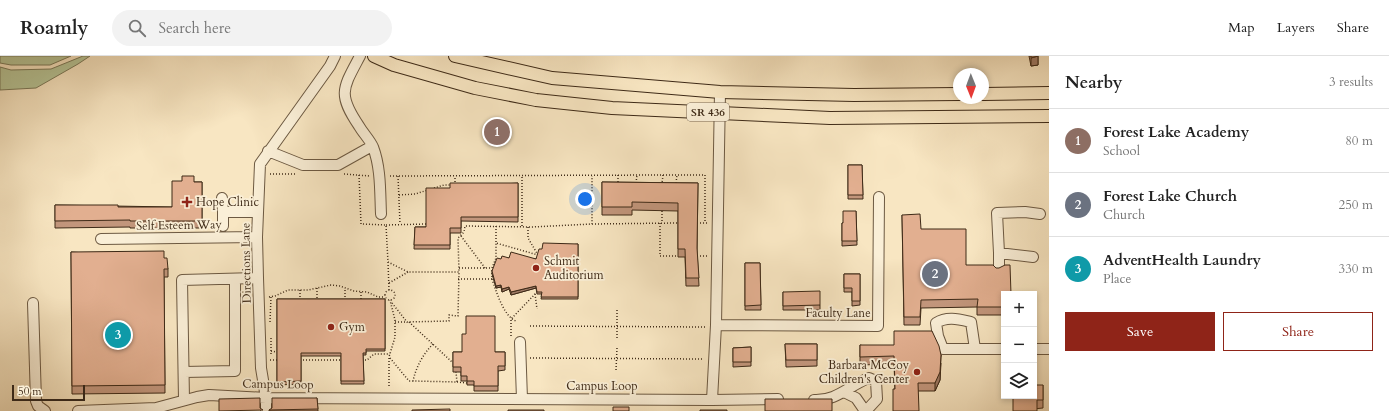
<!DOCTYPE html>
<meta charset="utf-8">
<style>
:root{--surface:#fff;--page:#f2f2f2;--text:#222;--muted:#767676;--line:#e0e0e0;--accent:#8f2418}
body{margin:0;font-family:Cardo,serif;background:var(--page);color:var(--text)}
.controls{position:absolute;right:12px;bottom:12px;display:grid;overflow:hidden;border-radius:0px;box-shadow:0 2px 6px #0003}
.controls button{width:36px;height:36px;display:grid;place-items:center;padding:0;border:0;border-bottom:1px solid var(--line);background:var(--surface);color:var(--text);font:20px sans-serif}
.compass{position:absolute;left:953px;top:12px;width:36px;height:36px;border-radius:50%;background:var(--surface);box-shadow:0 2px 6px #0003;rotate:179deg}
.scale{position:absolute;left:12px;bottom:10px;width:73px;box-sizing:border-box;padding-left:4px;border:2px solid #3e2a17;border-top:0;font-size:11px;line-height:14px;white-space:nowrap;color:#3e2a17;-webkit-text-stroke:3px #faefd7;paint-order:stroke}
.you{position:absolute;left:585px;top:143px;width:14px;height:14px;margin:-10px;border:3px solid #fff;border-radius:50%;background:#1a73e8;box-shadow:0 0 0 6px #1a73e833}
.badge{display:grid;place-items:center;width:26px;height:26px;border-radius:50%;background:var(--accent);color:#fff;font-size:13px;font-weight:700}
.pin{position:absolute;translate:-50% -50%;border:2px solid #fff;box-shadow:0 1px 4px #0006}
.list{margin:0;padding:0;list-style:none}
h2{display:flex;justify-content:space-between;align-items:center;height:52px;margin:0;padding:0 16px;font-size:17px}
h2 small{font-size:13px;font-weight:400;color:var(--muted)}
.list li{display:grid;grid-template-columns:26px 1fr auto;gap:12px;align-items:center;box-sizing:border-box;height:64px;padding:0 16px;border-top:1px solid var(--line)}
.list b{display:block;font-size:15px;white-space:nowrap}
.list p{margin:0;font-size:13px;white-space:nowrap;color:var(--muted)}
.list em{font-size:13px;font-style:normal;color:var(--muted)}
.actions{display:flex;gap:8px;padding:12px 16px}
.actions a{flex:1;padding:9px 0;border:1px solid var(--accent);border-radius:0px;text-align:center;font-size:14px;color:var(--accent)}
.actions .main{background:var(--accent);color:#fff}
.icon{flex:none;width:22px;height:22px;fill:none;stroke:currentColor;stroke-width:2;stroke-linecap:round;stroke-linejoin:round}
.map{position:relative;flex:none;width:1049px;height:355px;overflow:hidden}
header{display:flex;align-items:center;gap:24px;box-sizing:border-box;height:56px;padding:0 20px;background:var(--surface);border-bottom:1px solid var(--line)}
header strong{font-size:19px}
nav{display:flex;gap:22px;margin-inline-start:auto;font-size:14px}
.search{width:280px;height:36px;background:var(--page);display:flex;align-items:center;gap:10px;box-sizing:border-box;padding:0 14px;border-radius:22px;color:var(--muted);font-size:15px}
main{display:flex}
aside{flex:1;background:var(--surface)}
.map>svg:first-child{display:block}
.green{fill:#b7c698;stroke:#7a7858}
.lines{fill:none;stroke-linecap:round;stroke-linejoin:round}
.minor-casing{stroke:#6c5942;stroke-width:12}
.major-casing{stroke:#3e2a17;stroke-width:14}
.path{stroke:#3e2a17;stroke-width:1.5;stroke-dasharray:1 2;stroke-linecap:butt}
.minor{stroke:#faefd7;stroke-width:10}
.major{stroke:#f8e6c2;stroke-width:12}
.wall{fill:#c2967c;stroke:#3e2a17}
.shaded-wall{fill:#9e7a65;stroke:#3e2a17}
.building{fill:#e2af90;stroke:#3e2a17}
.poi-dot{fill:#8f2418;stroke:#faefd7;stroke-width:1.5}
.labels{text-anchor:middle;stroke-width:3.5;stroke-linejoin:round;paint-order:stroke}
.shield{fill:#faefd7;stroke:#766551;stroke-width:1}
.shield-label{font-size:11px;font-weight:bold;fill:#3e2a17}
.poi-label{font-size:12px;fill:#3e2a17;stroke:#faefd7;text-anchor:start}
.street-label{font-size:12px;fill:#3e2a17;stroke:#faefd7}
</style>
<header>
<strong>Roamly</strong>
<div class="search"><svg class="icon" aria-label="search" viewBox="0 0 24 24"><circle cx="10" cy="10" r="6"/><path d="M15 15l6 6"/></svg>Search here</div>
<nav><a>Map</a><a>Layers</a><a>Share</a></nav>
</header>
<main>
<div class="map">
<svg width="1049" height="355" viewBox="0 0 1049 355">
<rect width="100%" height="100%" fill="#f8e6c2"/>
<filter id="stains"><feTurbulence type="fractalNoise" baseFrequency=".005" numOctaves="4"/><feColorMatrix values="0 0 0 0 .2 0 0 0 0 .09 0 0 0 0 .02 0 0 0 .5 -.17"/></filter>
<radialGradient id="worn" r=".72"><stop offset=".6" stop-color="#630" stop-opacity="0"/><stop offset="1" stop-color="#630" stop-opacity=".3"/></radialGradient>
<path class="green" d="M0 0H71L50 9H11L0 7Z
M83 0H90L78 8 36 32 0 34V11L11 14 51 13Z"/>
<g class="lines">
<g class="minor-casing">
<path id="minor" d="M360 0C343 32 337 38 359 70 363 77 370 84 373 91 381 112 380 136 381 158
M268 95 303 109H338L372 90
M222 142 223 156
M223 170V156H258
M101 183 257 181
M999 197 997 157 1025 156 1040 158
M999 214V197L1033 201
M33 247 36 345 38 350 45 355
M716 269 878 270 879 141
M520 286 522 343
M975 293 971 266C958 263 947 260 936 267L938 280 943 293H1004
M1034 293H1049
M184 316 235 315V223
M844 336 856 342 865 355
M184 344 182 224 258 222
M712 344 778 343
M814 344C837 345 848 330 869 322L876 325 877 343 866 355
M78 355 156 352 197 341 209 339 266 342 712 344 716 269 720 36
M266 355V342L261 312 258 222 257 181 260 108 330 10 335 0"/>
</g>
<g class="major-casing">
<path id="major" d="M374 0 394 9 475 32 536 44 612 52 830 62 1049 60
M455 0 552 22 720 36 854 39 959 38
M983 38 1049 37"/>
</g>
<path class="path" d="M270 118H296
M344 118 370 120
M359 119 361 168 386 169 388 206 408 216H459L458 182 464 176 465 170 532 171 592 168V120
M618 119V127
M663 119H705V167
M390 120 663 119 662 127
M398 120 400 168
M522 121V171
M636 127 637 119
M676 127 677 119
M455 129V120
M434 132 444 129H451
M399 139 415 138 428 134
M662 155V167
M660 167V200H678
M697 167H709
M592 168 678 167
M386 169 426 168
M496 170V187L538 199
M528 171V182L538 199
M461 180 485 212
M697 200H707
M388 206 389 234
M459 212H492L496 202V187
M458 223H492V213
M492 223C496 235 504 261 516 265
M389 227 408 216
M317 232V244
M385 239a5 5 0 1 1 10 0a5 5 0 1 1-10 0Z
M361 236V244
M535 238 537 253
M269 241 275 240 288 234H308L331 229 340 230 354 235 367 236 378 241H385
M300 244V234
M345 244V232
M392 247 407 266 449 265V259L458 260 459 217
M270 266 271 241
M395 266H407
M409 266 452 306
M530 270 706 271
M511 280V263L537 236
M271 282V298
M617 282V254
M433 288C423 298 416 311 413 325L457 326 456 316
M271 295 277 296
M390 302 409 325H413
M530 302 704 303
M270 304H278
M300 304H342
M362 304H367L374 298H390
M616 314 617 292
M457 326 467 327
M389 330V301L395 281V264L390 244
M616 335V325"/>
<use href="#minor" class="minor"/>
<use href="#major" class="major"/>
</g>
<path class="wall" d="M1029 0H1038V9L1031 10Z
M848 109H862L863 143H848Z
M194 126H202V172H130V171L55 172V149L172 151Z
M602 126 698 127 697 194 699 230H686L685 201H678V155L632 154V159H602Z
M518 127V166L461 165V177H450V193H414L415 171H426L450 132Z
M856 155 857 189 842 190V167H843Z
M902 159 966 209 1004 238V259H977V251L921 252 920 269H904Z
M578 188V243H541L542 238H537L536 232 511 239 509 233 502 236 501 231 496 232 492 218V215L501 203 509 202 536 203 542 193Z
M71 196 164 202 168 213V221H164L165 337 72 338Z
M745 207H760L761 254H745Z
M844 218H860V249L852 250V236H844Z
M783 236 820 249V254H783Z
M277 243H385V295H366V299H363L364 328H341V300H301V328L277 329Z
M785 288H817V310L786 311Z
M860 289 941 307 940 324 935 335H918L895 333 894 308 860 309Z
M751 291V310L733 311V292Z
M453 296H505V314L498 315V335H474V329H467V325H461V316H453Z
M1043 329V352L1013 355Z
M317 342 318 355H269V354Z"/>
<path class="shaded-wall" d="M1038 0V9L1031 10V2Z
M501 229V231L496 232V230Z
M536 230V232L511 239V236Z
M509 231V233L502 236V233Z
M941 299 940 324 935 335V327Z"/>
<path class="building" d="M1031 0H1038L1031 2Z
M848 109H862L863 139H848Z
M182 120H194V126H202V165H130V164L55 165V149H118V151H172V125H182Z
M602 126 698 127 697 192 699 222H686L685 193H678V147L632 146V151H602Z
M450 127H518V161H461V172H450V189H414L415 171H426V132H450Z
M843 155H856L857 185H842V167H843Z
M920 158 921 173H966V209H993L996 212H999L1005 209H1010L1011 238H1004V251H977L978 243 921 244 920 261H904L902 159Z
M543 187 578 188V241H541L542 236H537L536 230 511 236 509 231 502 233 501 229 496 230 492 215 497 202 501 203 502 200 509 202 511 196 536 203 539 193H542Z
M164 195V202H167L168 213H164L165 329 72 330 71 196Z
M745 207H760L761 249 745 250Z
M844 218H860V245H852V232H844Z
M820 235V249L783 250V236Z
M277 243H385V293H366V297H363L364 325H341V297H301V325L277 326Z
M466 260H495V296H505V310H498V330H474V325H467V320H461V311H453V296H462V278H466Z
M894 275H932L939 290 941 299 940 316 935 327H918L919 355H893V333H895L894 300 860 301V289H894Z
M785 288H817V304H786Z
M751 291V306H733V292Z
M1034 329H1043V344H1037V355H1013V340H1034Z
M260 342V352L263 354 219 355V343Z
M272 342H317L318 353 269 354 272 352Z
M765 343H832V355H765Z
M613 351H629V355H613Z
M450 353V355H412V354Z
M508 354H544V355H508Z
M700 354H727V355H700Z"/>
<g class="poi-dot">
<path d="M185 140h4v4h4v4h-4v4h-4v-4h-4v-4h4z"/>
<circle cx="536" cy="212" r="4"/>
<circle cx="331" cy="271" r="4"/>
<circle cx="917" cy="316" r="4"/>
</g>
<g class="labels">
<rect class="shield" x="687" y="47" width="42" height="18" rx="3"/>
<g class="shield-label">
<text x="708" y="60">SR 436</text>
</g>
<g class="poi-label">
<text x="196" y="150">Hope Clinic</text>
<text x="544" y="209">Schmit<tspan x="544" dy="14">Auditorium</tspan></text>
<text x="339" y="275">Gym</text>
<text x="909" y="313" text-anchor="end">Barbara McCoy<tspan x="909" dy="14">Children's Center</tspan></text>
</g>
<g class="street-label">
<text transform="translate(179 169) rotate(-1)" y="4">Self Esteem Way</text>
<text transform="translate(246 207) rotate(-91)" y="4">Directions Lane</text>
<text x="838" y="261">Faculty Lane</text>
<text transform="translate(278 328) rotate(1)" y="4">Campus Loop</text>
<text x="602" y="334">Campus Loop</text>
</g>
</g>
<rect width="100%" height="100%" filter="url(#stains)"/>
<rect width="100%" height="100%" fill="url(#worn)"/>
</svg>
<div class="controls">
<button>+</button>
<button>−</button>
<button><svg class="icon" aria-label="layers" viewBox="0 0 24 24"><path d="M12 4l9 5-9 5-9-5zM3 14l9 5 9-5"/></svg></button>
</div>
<svg class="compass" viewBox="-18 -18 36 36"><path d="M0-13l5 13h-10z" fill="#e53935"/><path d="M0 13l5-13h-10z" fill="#767676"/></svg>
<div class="scale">50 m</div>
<div class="you"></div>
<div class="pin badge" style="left:497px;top:76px;background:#8d6e63">1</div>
<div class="pin badge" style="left:935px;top:218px;background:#6b7280">2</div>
<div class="pin badge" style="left:118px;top:279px;background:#0f9aa8">3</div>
</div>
<aside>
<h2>Nearby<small>3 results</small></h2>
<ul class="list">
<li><span class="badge" style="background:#8d6e63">1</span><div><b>Forest Lake Academy</b><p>School</p></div><em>80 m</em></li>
<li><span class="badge" style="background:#6b7280">2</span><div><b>Forest Lake Church</b><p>Church</p></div><em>250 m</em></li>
<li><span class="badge" style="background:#0f9aa8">3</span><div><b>AdventHealth Laundry</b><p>Place</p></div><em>330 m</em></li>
</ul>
<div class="actions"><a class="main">Save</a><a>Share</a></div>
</aside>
</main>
